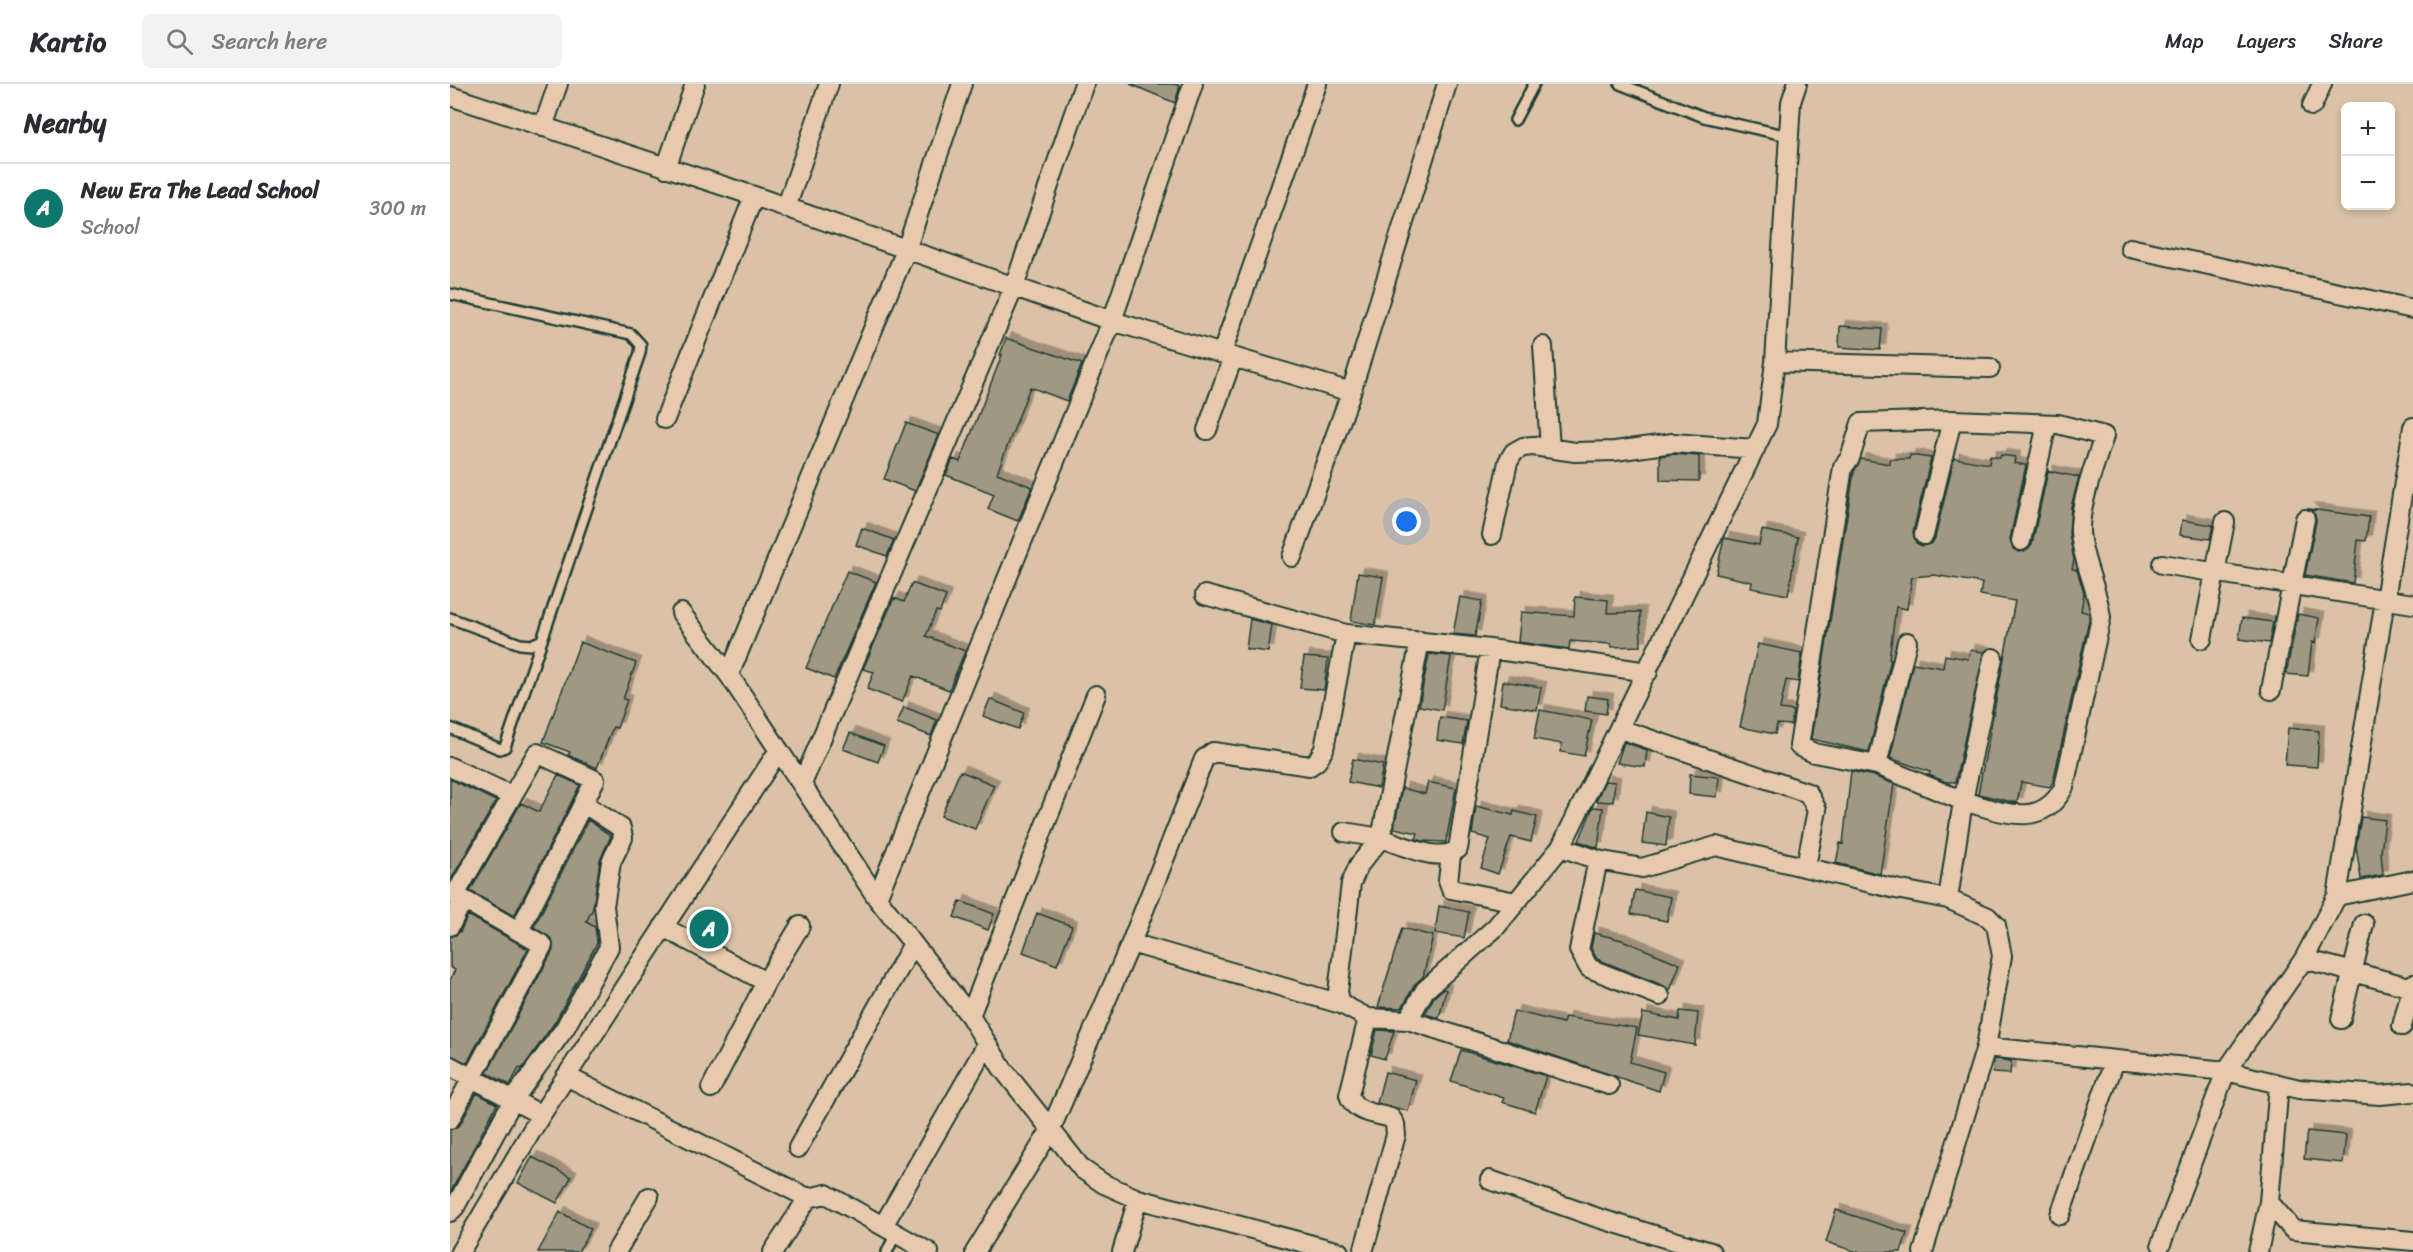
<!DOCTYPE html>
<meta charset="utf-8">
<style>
:root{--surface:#fff;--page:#f2f2f3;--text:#2b2b33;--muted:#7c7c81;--line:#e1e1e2;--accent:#0f766e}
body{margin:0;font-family:Sriracha,sans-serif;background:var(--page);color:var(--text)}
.controls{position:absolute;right:18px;top:18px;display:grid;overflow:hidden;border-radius:9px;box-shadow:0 3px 9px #0003}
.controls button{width:54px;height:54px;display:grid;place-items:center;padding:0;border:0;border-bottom:2px solid var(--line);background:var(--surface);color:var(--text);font:30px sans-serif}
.you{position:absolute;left:957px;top:438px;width:21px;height:21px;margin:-15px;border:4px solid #fff;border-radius:50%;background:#1a73e8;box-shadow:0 0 0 9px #1a73e833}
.badge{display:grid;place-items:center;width:39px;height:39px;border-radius:50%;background:var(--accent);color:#fff;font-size:20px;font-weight:700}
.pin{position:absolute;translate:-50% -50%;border:3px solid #fff;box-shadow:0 2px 6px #0006}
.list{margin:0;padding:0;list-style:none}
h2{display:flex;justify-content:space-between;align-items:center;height:78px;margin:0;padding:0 24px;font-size:26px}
h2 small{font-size:20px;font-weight:400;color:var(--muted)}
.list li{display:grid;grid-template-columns:39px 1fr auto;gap:18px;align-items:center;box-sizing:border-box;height:90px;padding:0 24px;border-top:2px solid var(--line)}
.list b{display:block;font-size:22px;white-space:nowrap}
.list p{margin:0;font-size:20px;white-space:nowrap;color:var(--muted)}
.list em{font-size:20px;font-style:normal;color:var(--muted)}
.icon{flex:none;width:33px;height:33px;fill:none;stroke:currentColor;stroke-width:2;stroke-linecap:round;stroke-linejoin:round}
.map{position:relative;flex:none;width:1963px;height:1168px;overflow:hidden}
header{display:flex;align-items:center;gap:36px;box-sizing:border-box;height:84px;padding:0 30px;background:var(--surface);border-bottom:2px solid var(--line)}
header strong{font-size:28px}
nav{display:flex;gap:33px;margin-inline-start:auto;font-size:21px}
.search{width:420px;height:54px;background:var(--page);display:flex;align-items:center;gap:15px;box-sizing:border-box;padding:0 21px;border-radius:9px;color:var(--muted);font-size:22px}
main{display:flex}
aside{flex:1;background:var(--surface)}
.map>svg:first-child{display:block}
.building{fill:#a19883;stroke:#1f3d34;stroke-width:1.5;filter:url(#shadow)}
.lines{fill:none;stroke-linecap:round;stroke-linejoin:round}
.service-casing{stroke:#1f3d34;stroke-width:14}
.minor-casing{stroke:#1f3d34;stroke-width:22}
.service{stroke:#e7caae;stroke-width:9}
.minor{stroke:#e7caae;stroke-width:18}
</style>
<header>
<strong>Kartio</strong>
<div class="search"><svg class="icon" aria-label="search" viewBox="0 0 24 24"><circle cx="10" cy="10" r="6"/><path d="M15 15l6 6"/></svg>Search here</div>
<nav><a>Map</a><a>Layers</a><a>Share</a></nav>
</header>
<main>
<aside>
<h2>Nearby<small></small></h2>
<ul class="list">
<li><span class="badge">A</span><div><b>New Era The Lead School</b><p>School</p></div><em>300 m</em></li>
</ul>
</aside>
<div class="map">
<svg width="1963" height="1168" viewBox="0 0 1963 1168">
<defs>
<filter id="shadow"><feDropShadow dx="5.5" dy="-5.5" stdDeviation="0" flood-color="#0004"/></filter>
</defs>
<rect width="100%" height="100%" fill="#dbc2a7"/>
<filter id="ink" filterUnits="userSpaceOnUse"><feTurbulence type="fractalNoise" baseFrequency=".0167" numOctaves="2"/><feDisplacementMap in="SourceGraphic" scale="12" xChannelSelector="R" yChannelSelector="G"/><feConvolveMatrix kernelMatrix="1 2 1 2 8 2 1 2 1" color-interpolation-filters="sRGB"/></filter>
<g filter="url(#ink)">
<path class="building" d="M680 0H724L730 2 725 19Z
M1390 242 1432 245 1430 266 1389 263Z
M556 254 632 280 617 317 580 303 547 389 582 403 568 437 538 425 544 410 496 391 503 375 510 378 552 271H550Z
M456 339 489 351 465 407 434 395Z
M1223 370 1249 372V397L1210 396V372Z
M1460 371 1481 374 1463 448 1466 459 1472 462 1482 459 1485 454 1504 374 1539 380 1540 372 1550 374 1551 371 1565 373 1564 379 1576 381 1560 455 1563 465 1569 468 1575 467 1582 460 1598 387 1629 393 1621 423 1619 449 1624 476 1622 485 1627 486 1634 509 1631 527 1639 529V536L1603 698 1600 703 1571 698 1567 719 1528 710 1565 517 1530 511 1532 499 1484 491 1462 493 1457 525 1446 523 1439 575H1441L1419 668 1361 655 1404 388 1411 375 1440 380V375H1459Z
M1859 425 1919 433 1916 457 1908 456 1903 499 1855 491 1866 437 1865 431Z
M1732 436 1763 441 1760 455 1730 451Z
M412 444 444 456 437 472 406 461Z
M1312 446 1348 453 1338 511 1301 504 1302 498 1266 490 1274 454 1309 461Z
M397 487 426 498 384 595 356 584Z
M908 489 933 493 925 541 901 537Z
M462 499 496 512 490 528 486 527 476 552 515 567 499 606 463 592 452 618 417 605 424 588 413 585 444 514 454 518Z
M1010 513 1032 517 1025 552 1003 550Z
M1125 513 1158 516 1157 529 1190 528 1191 562 1161 563V560L1120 557 1119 565 1068 558 1071 528 1124 532Z
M1848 530 1869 534 1865 559 1862 558 1858 592 1836 590Z
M1792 534 1823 538 1819 559 1789 555Z
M800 535 822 541 818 568 796 565Z
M130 558 186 579 173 615 177 616 167 644 163 643 147 684 118 671 120 668 93 658Z
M1308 560 1352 569 1348 598 1336 596 1330 625 1343 627 1341 641 1327 640 1325 650 1290 643Z
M1520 566 1534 568 1505 698H1496L1479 691 1480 688 1440 674 1463 579 1493 584 1495 571 1518 575Z
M979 570 1001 572 992 626 969 622Z
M854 573 878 575 874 606 850 604Z
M1053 597 1091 603 1087 626 1050 620Z
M1137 612 1158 615 1156 630 1135 627Z
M540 615 574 629 568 645 533 632Z
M454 623 487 636 481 652 447 639Z
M1090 626 1142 636 1134 672 1111 668 1112 660 1084 655Z
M990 633 1017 637 1013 660 987 656Z
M1838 644 1869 647 1867 683 1835 681Z
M400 649 434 662 428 678 393 665Z
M1174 658 1197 666 1195 683 1167 679Z
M903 675 933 681 929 704 898 698Z
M510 687 544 701 525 745 491 732Z
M1401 687 1424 692 1444 700 1430 790 1386 779 1390 759 1393 760Z
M1240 690 1269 693 1267 713 1239 710Z
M108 691 130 701 64 832 20 807 71 719 89 728Z
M0 695 46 717 0 797Z
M1155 697 1165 698 1163 718 1146 717Z
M978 698 1006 704 996 758 973 757 966 755 968 749 944 744 952 704 975 710Z
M1026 722 1063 731 1064 727 1087 733 1081 758 1061 753 1048 790 1031 784 1040 755 1022 750Z
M1143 723 1153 724 1148 764 1129 757Z
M1196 728 1219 733 1216 762 1192 759Z
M1911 733 1935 736 1931 768 1933 791 1911 795 1906 762Z
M138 736 161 752 150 776 143 824 136 838 145 843 147 859 105 938 72 985 69 984 60 1001 37 989 103 866 102 855 84 843Z
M1185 806 1221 813 1217 837 1181 830Z
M510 817 544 830 538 846 504 833Z
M989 822 1019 828 1014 854 985 849Z
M587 829 622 842 607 881 573 868Z
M18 831 78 865 17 979 0 971V896L5 886 0 883V853L10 848Z
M952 844 983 852 973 893 965 900 952 924 928 923Z
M1144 849 1172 856 1230 880 1220 906 1214 902 1147 875 1141 864Z
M993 905 996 906 989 934 975 930 984 913Z
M1064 927 1113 939 1115 933 1187 944 1180 978 1214 988 1209 1007 1057 956Z
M1230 927 1248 929 1245 961 1188 951 1193 929 1229 936Z
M927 946 944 947 935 975 921 971Z
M1011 966 1096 992 1085 1028 1052 1018 1054 1014 1001 997Z
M1544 975 1561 977 1560 990 1543 989Z
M935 988 966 996 958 1027 927 1019Z
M27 1009 47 1020 0 1109V1046L10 1041Z
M1857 1047 1896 1051 1893 1079 1854 1075Z
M82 1073 121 1093 107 1119 68 1099Z
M1386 1126 1457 1149 1451 1168H1407L1376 1158Z
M110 1128 141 1145 128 1168H88Z"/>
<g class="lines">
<g class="service-casing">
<path id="service" d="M1170 0 1254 33 1339 52
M1065 36 1084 0
M0 210 181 250 191 261 190 269 92 556 81 561 70 560 0 534
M0 644 50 665 55 663 92 556
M437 1168 446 1149"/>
</g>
<g class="minor-casing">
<path id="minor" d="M512 0 456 166 279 591 427 814 520 932 552 984 632 1085 654 1100 688 1115 889 1168
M0 12 304 112 215 335
M1862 22 1872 0
M93 43 108 0
M216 84 245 0
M304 112 662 237 901 308
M336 124 379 0
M1680 164 1963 225
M1093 262 1100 364
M772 269 867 0
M1325 278 1540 284
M757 346 783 273
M1042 451 1058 378 1064 368 1073 363 1083 362 1125 368 1165 367 1223 359 1305 365
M1474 451 1502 336
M1571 457 1597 340
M842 473 901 308 997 0
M1712 480 1963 520
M755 511 896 550 1040 565 1198 588
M231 529 279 591
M1752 555 1775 438
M1821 606 1855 435
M1170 645 1358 709 1367 726 1356 782
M1427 681 1457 558
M0 683 60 711
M352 700 564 203 634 0
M894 748 931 754 970 557
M1111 763 1148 776 1192 784 1266 762 1446 805 1498 815 1538 833 1546 841 1552 872 1536 963 1473 1168
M1001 771 998 797 1001 805 1066 818
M1148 776 1129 866 1139 884 1210 912
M0 808 93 861 0 1035
M5 811 87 669 145 696 69 847
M1887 812 1963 796
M427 814 662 237 743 0
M1498 815 1513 717C1551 727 1591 747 1614 703L1651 534C1648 505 1632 477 1630 448 1629 422 1646 377 1654 352L1608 340 1502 336 1411 339 1400 374 1393 383 1349 662 1364 669 1427 681 1513 717 1543 574
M0 842 13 816
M213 843 316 898
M681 859 891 920 918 934 899 1011C904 1029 925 1029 941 1034L945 1040 946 1051 913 1168
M1854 875 1963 904
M891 920 888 908 901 799 909 781 931 754C953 761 989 780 1008 765L1040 565
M520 932 646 611
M918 934 958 936 1159 1001
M1891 935 1914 840
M958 936 975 906 1046 843 1111 763 1317 340 1325 278 1341 18 1347 0
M1952 942 1963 900
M1536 963 1776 987 1849 1005 1930 1011 1963 1008
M0 982 91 1031
M116 992 358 1114
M1829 1000 1819 1118 1843 1146 1963 1157
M261 1004 316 898 350 842
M348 1064 463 860
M1040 1096 1148 1134 1261 1168
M0 1128 5 1123 63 1016 115 944 159 863 154 822 161 778 173 754 171 744 133 719
M1610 1131 1665 976
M433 1142 537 960
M1711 1160 1776 987 1854 875 1887 812 1963 343
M10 1168 91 1031 329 666
M166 1168 199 1113
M323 1168 358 1114 376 1110 479 1168
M525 1168 600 1047 681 859 754 675 763 668 860 682 867 677 874 665 896 550
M672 1168 688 1115
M1808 1168 1819 1118"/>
</g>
<use href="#service" class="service"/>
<use href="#minor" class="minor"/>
</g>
</g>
</svg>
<div class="controls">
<button>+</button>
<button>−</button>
</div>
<div class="you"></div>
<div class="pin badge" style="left:259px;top:845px">A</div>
</div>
</main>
